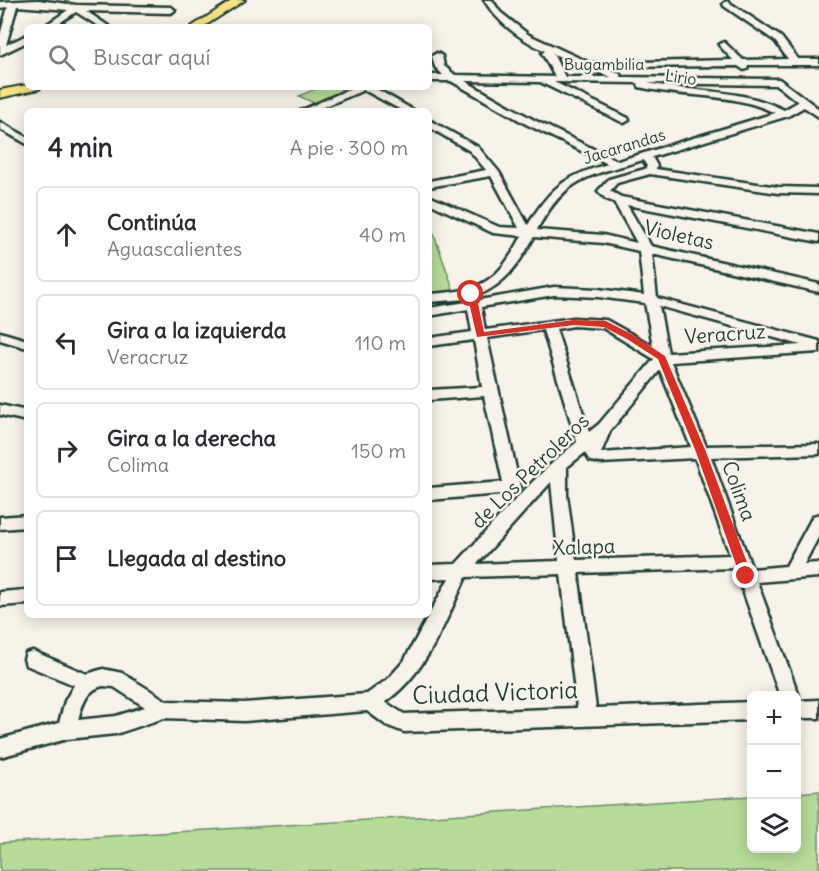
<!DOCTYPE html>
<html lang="es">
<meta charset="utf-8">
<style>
:root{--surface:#fff;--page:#f2f2f3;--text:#2b2b33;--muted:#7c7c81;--line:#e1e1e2}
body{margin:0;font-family:Delius,sans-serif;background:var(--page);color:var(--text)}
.controls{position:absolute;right:18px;bottom:18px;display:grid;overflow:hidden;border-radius:9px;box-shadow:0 3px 15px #0003}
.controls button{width:54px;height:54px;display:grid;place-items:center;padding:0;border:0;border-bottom:2px solid var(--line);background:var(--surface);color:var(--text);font:30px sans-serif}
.stop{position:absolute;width:18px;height:18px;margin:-14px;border:4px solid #d93025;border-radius:50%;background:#fff}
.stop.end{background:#d93025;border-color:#fff;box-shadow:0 2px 6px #0008}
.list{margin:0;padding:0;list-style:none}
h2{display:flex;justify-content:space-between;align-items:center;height:78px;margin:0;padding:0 24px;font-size:26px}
h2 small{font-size:20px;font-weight:400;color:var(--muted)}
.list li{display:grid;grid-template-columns:39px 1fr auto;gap:18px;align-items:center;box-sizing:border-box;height:96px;margin:0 12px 12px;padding:0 12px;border:2px solid var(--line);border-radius:9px}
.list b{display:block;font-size:22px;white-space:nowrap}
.list p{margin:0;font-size:20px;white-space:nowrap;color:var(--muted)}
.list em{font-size:20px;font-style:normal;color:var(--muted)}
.icon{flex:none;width:33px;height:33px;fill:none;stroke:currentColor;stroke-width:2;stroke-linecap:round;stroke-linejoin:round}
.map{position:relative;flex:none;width:819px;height:871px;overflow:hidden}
.search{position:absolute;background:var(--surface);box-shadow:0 3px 15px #0003;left:24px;top:24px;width:408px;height:66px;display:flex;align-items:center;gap:15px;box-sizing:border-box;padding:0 21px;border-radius:9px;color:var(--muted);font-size:22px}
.panel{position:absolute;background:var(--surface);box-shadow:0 3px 15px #0003;left:24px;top:108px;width:408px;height:510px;border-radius:9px}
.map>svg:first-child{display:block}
.green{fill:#b5dc98;stroke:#6a8c66;stroke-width:1.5}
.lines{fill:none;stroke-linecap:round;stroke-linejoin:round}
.minor-casing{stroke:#1f3d34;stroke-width:5}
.major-casing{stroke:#1f3d34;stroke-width:4}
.minor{fill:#f7f3e8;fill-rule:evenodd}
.major{fill:#f7e281;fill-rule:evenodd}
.route{fill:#d93025}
.labels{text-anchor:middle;stroke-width:5;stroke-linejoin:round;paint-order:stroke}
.far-street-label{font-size:16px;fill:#1f3d34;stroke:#f7f3e8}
.street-label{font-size:20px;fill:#1f3d34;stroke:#f7f3e8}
.near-street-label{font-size:24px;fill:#1f3d34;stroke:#f7f3e8}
</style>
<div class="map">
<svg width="819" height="871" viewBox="0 0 819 871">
<rect width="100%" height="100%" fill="#f7f3e8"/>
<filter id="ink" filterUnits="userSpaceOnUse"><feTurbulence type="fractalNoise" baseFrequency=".0167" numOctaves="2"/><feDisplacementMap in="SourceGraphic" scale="12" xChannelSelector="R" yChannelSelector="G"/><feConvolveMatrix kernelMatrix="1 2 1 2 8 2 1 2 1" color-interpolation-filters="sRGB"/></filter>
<g filter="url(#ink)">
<path class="green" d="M320 87H337L346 92 316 104 299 96Z
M429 226 432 229 455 294 429 296Z
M819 791V871H0V843L751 796 752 848H796L797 793Z"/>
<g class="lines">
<g class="minor-casing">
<path id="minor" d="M38 0 76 5 171 7 175 10 171 13 86 11 110 27H100L76 12 53 27H43L68 10 17 6 6 45 27 35V42L0 55V35L8 7 0 8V2Z
M484 0H492L500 12 529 35 590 63 733 60 719 45 724 42 743 60 788 59 775 41 724 6 723 4 727 1 781 37 798 59H819V65H748L747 69 744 70 738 66 601 67 620 74 621 77 779 79 819 109V117L804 107 788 116 652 157 657 166 656 169 778 187 819 188V194L778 193 650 174 617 183 610 191 621 197 819 234V242L627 205 651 246 819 284V292L652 254 657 298 819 341V352L671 362 706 446 819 444V454L711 457 752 569 786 566 813 516 819 514V536L804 564 819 563V577L757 582 799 696 797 701 819 700V718H796V696H780L735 568 578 573 596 708 752 702V720L404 732 386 725 367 711 244 721 164 718 116 734 67 739 0 757V739L59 723 65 701 74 685 26 665 24 659 26 653 33 651 87 674 103 669 122 673 167 701 244 703 367 694 388 679 404 661 449 578 429 579V565L456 564C495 522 532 478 577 442L543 330 487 338 520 487 518 491 512 493 429 500V488L503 482 484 396 429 400V390L482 387 474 340 429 346V338L472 332 468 309 429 316V308L467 302 466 299 429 302V294C481 291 497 283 522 236L493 233 429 203V196L499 227 519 228 491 176 429 187V181L486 170 470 151 429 127V120L478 147 499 172 528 225C550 187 566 176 608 164L526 124 451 81H429V75H443L435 67 432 56 437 53 442 56 444 66 455 75 555 77 542 53 545 51C519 38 499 24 484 0ZM553 54 611 77H565ZM465 81 540 82 624 123 629 120 628 118 554 82 638 83 639 87C683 98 733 92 775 113L618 161 534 120ZM648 83 777 85 798 102 784 110C741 88 693 93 648 83ZM643 160 647 166 645 169 609 179 598 191 606 199 614 202 637 243 603 235 537 230C566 176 589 176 643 160ZM534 237 603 243 639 251 644 295 598 289 554 287 479 300 478 295C506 284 520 262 534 237ZM554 295 598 297 645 303 653 346 606 320 574 318 485 330 481 307ZM659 306 801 345 668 353ZM574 326 603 328 654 359 599 424 589 432 556 329ZM660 370 691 447 601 453 610 431ZM587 451 585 453 590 461 601 463 695 458 730 555 576 560 567 495V467ZM551 482 559 561 477 564ZM561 574 577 708 404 714 385 702C427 673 445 622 466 577ZM103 686 114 687 145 707 116 716 78 720C82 705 87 689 103 686Z
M354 87H373L415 111H403L364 90 314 111H300Z
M0 122 27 137V144L0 129Z
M0 332 27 340V348L0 340Z
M0 405 27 411V421L0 415Z
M27 515V527L0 529V517Z
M27 590V604L0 606V592Z"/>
</g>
<g class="major-casing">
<path id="major" d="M233 0H245L203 27H191Z
M27 85V87H41L39 89 0 98V90Z"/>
</g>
<use href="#minor" class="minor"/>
<use href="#major" class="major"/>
</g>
</g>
<path class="route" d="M471 291 476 294 484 332 574 320 606 321 633 335 665 356 706 452 752 576 750 579 746 580 740 576 696 452 658 359 627 339 604 327 574 325 477 337 467 294Z"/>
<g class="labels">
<g class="far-street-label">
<text x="604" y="70">Bugambilia</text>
<text transform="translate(681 77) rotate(8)" y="6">Lirio</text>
<text transform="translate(624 146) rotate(-17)" y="6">Jacarandas</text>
</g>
<g class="street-label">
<text transform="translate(679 235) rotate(13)" y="7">Violetas</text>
<text transform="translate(725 334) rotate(-4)" y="7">Veracruz</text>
<text transform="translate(530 471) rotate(-44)" y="7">de Los Petroleros</text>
<text transform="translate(739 491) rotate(70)" y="7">Colima</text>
<text transform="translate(584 547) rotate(-2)" y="7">Xalapa</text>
</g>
<g class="near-street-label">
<text transform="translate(495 693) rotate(-2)" y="8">Ciudad Victoria</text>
</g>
</g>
</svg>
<div class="controls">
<button>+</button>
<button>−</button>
<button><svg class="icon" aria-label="layers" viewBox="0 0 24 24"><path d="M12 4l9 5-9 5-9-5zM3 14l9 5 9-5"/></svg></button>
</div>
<div class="stop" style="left:471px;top:294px"></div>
<div class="stop end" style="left:746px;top:576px"></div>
<div class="search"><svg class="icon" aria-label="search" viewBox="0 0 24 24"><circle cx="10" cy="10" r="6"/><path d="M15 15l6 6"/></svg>Buscar aquí</div>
<section class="panel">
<h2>4 min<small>A pie · 300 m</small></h2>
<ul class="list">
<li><svg class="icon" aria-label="ahead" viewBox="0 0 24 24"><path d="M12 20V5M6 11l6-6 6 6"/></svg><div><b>Continúa</b><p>Aguascalientes</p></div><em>40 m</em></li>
<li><svg class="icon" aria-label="left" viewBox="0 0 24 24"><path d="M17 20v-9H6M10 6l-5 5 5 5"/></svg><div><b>Gira a la izquierda</b><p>Veracruz</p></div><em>110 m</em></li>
<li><svg class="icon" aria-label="right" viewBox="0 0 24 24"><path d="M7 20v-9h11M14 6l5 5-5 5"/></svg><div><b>Gira a la derecha</b><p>Colima</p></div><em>150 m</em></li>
<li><svg class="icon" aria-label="arrive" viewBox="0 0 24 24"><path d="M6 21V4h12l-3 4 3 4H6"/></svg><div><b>Llegada al destino</b></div></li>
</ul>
</section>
</div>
